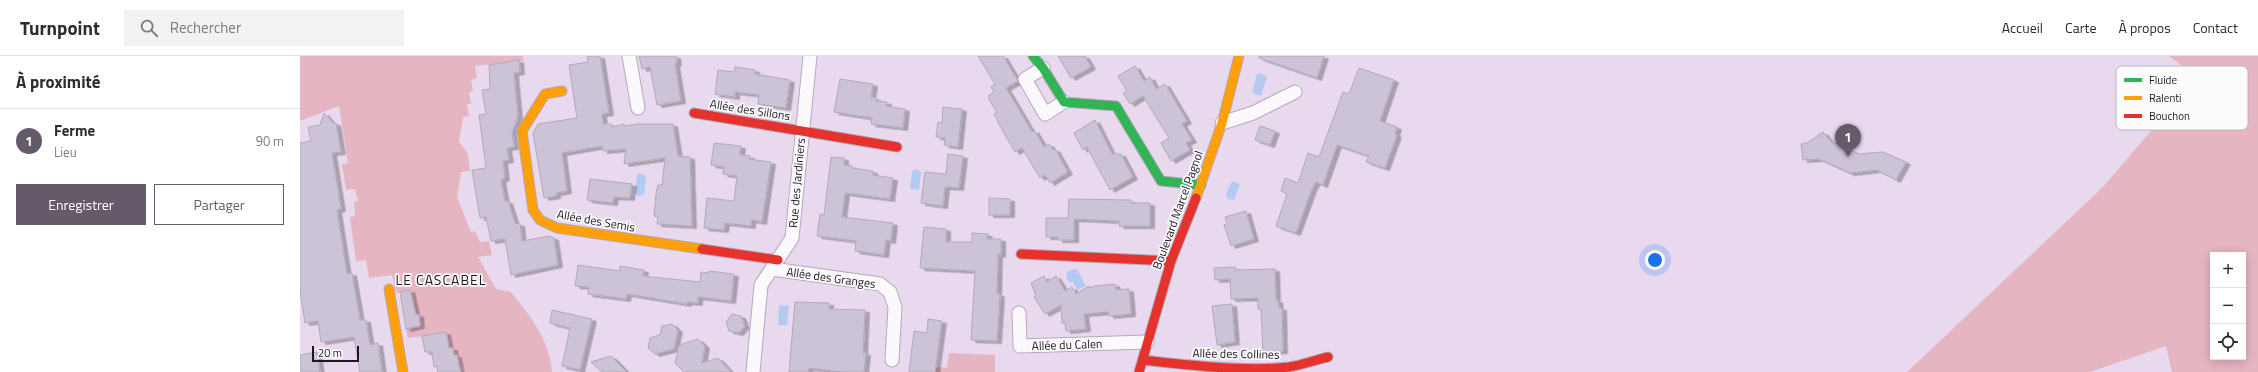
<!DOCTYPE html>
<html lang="fr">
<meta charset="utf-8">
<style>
:root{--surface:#fff;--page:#f2f2f3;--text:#2b2b33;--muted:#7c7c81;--line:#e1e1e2;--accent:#655a6a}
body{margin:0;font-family:"Titillium Web",sans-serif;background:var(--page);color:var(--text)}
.controls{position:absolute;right:12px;bottom:12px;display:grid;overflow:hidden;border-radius:0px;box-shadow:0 2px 10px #0003}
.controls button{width:36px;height:36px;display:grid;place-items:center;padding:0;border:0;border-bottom:1px solid var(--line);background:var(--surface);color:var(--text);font:20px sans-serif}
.scale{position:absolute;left:12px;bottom:10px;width:47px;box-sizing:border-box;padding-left:4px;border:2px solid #1f1523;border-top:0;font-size:11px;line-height:14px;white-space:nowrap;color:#1f1523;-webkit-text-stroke:3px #fcfcfc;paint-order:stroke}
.you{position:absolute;left:1355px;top:204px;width:14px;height:14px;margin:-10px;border:3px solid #fff;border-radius:50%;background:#1a73e8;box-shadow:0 0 0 6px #1a73e833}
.badge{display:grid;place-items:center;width:26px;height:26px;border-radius:50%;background:var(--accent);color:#fff;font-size:13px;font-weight:700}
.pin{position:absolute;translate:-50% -33px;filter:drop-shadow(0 1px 2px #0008)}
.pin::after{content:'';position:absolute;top:21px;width:14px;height:12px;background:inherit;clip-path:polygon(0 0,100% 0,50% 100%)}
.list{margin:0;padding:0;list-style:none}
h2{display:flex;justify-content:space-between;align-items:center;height:52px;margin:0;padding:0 16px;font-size:17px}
h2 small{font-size:13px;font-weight:400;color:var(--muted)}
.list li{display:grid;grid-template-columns:26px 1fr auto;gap:12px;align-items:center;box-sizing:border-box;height:64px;padding:0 16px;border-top:1px solid var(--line)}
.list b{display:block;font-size:15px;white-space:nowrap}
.list p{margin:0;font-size:13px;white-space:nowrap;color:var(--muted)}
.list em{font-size:13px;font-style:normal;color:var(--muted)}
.actions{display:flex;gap:8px;padding:12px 16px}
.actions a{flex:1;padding:9px 0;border:1px solid var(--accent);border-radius:0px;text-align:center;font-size:14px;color:var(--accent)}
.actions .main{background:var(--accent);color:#fff}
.icon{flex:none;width:22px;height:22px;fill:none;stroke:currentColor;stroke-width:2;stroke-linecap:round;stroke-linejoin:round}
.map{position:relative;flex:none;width:1958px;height:316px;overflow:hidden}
header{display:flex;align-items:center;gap:24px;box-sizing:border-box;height:56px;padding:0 20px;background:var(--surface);border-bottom:1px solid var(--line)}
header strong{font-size:19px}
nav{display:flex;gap:22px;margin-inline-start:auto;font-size:14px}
.search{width:280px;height:36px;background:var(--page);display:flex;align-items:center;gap:10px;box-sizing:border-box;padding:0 14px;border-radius:0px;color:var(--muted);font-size:15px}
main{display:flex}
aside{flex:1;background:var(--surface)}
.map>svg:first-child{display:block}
.green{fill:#e5b5c1;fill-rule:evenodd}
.water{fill:#b3caf3}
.building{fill:#ccc4d6;stroke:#b2a9bb;filter:url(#shadow)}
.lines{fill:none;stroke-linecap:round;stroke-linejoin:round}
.street-casing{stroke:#b5a9ba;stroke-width:15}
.fast-casing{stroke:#b5a9ba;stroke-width:11}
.slow-casing{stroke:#b5a9ba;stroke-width:11}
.jam-casing{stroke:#b5a9ba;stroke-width:11}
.street{stroke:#fcf9fd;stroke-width:13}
.fast{stroke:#30b455;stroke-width:9}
.slow{stroke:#ff9f0a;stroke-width:9}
.jam{stroke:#e5322d;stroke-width:9}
.labels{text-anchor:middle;stroke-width:3.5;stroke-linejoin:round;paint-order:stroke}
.street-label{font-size:12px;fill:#1f1523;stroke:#fcfcfc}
.quarter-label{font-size:14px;letter-spacing:1px;fill:#1f1523;stroke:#fcfcfc}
.key{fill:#fcfcfc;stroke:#bab7bb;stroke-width:1}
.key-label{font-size:11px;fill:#1f1523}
</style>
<header>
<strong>Turnpoint</strong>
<div class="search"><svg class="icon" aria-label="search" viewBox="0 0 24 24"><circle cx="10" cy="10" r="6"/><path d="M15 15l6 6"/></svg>Rechercher</div>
<nav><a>Accueil</a><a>Carte</a><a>À propos</a><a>Contact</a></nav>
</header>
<main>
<aside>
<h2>À proximité<small></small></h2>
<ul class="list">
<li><span class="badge">1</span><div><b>Ferme</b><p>Lieu</p></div><em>90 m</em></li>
</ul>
<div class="actions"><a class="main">Enregistrer</a><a>Partager</a></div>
</aside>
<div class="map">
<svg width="1958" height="316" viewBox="0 0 1958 316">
<defs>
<filter id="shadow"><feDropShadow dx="4.5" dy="2.5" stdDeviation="0" flood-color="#0004"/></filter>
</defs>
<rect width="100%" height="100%" fill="#e8d9ef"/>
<path class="green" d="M0 0H223V5L175 10 177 22 171 24 173 35 169 36 171 48H167L169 60 163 61 159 86 168 98 170 115 161 116 157 141 171 176 175 175 180 186 189 185 192 199 178 201 196 233 211 236C231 261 249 283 252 316H162L157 299H154L153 292H149L146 277 108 282 106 273 120 270 119 259H116L110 235 96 237 92 219 69 222 66 204 56 205 50 161 55 160 54 146 58 145 55 133 46 134 42 108 48 107 39 50 0 65Z
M1869 0H1958V316H1872L1866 290 1790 316H1607L1803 131 1897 21ZM1913 199H1943V301H1913Z
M649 297 695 299V316H629L630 310 647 312Z"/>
<path class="water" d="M961 17 967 21 961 40 952 37 957 18Z
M617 113 621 116 619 134 610 133 612 115Z
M340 117 346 120 344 139 338 140 335 138 337 119Z
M932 125 940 128 934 144 928 143 926 138Z
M774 213H777L786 230 777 234 773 226H769L766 221 767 216Z
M479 249 489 250 487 269H478Z"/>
<path class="building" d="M287 0H300L309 57 302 58 303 68H311L312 71 324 68V70L338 68H373L378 100 390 101 392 170 357 168 358 161 354 160 356 138 358 129H362L365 102 324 108 326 93 303 95 302 90 262 97 267 135 256 137V140L244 142 233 77 238 68 277 62 269 9 288 6Z
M339 0H376L377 7 375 8 381 45 357 49 350 11 342 13Z
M678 0H703L718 25 706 32 732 76 734 74 744 91 749 88 753 94 755 93 768 116 750 127 745 119 740 122 722 92 715 96 698 67H699L694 58 697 57 689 43V39L694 36 691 31 695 28Z
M758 0H785L791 11 771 22Z
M959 0H1024L1017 22 959 2Z
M219 4 220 16 214 17 218 61 212 76 214 91 207 92 209 104 203 105 205 122 201 124 205 145H208L215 167 220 168 222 185 250 180 254 182 258 209 211 219 205 183 191 185 186 161 180 162 172 114 186 112 179 59 186 58 182 34 190 33 189 9Z
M835 10 844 25 850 21 856 33 865 28 887 65 882 68 892 84 886 87 890 94 871 105 861 87 869 82 843 40 830 48 823 37 827 35 818 20Z
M435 11 455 14V18L490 24 486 52 458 48 459 39 435 36V41L415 38 418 14 434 16Z
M1059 12 1094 24 1080 65 1097 71 1095 78 1097 79 1085 112 1066 106 1069 100 1037 89 1023 129 1016 126 1012 133 996 177 976 170 987 138 981 135 985 122 998 127 1008 97 1019 101 1043 36 1049 38Z
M540 23 573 28 571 41 576 42V45L587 46 586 50 605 53 603 72 571 68 572 62 534 56Z
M643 51 662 53 658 91 644 89 645 82 636 81 638 66 642 67Z
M24 57 33 67H36L41 96 32 97 41 153 37 154 47 218 52 217 60 264H66L70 289 78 287 82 316H60L54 281 21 286 18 265 5 267 0 235V87L11 85 8 71 20 69Z
M795 64 812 98H821L833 121 810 134 787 91 783 94 774 77Z
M960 70 975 75 970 89 955 84Z
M1523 76 1530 85 1559 98 1583 96 1606 106 1596 124 1577 114 1550 117 1519 103 1503 104 1501 88 1507 87Z
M414 87 441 90 440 99 450 100 449 103 471 106 462 166 451 164V170L425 167 424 174 404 172 407 142 434 145 437 120 423 118 424 111 411 109Z
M648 98 663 100 659 132 645 131 643 150 621 147 625 116 646 118Z
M531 101 544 102V109L552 110V112L573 115V119L593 122 590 143 545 137 542 161 593 167 591 185 586 184 584 199 555 195 556 185 517 180 520 158 524 159Z
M290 123 332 128 330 142 314 141 313 147 287 144Z
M689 142 710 143V159H689Z
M769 143 831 144V147H850V170H819V165L774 163V184H758V181H746V162H768Z
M946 155 954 183 931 190 924 169 927 168 925 161Z
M624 171 646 173V186H672V177L688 178 687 183H701V199L698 198 697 238H700L697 285 671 284 675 215 620 212Z
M278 209 320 215V210L344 214 343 220 400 226 401 216 408 217 409 215 434 218 431 245 398 241V247L387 246V248L327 238 326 243 288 238 289 231 275 230Z
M935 211V214L975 213 976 245 978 244 979 252H982L983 295 963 296 961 253H958V242L931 243 930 223 915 224 914 212Z
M744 220 747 226 756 220 765 235 772 231 776 238 789 230 790 232 794 230 815 228 816 234 829 233 831 258 809 260 808 256 784 258 786 273 766 275 765 267H762L761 249 745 258 734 241 736 240 731 227Z
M110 234 116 259 119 258 120 270 106 273 100 236Z
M495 246 529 247V253L565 254 563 297H566L564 316H542L509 312 508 316H489Z
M932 248 935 286 917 289 912 250Z
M252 254 292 263 280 314 262 310 270 272 250 267Z
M432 258 441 260 445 270 439 277 429 275 426 266Z
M628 263 642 265 635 316H609L614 275 627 277Z
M372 268 378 274 374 293 355 298 348 292 350 282 360 279 362 270Z
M146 276 149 292H153L154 299H157L160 316H138L137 310 134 311 132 296H125L122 280Z
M398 283 405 290 402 307 418 302 431 316H384L375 307 379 289Z
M17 296 20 316H0V299Z
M311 300 327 316H302L291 306Z"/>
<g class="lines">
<g class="street-casing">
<path id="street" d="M329 0 338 52
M743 12 725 23 745 58 764 46
M922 67 953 57 995 36
M472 213 580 228 590 236 595 251 592 304
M719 257 720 290 847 286
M453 316 461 229 492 182 510 0"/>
</g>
<g class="fast-casing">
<path id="fast" d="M733 0 743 12 764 46 816 50 861 125 901 129"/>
</g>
<g class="slow-casing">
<path id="slow" d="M262 35 245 38 222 75 233 154 240 164 257 172 402 193
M896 142 922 67 939 0
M89 233 103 316"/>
</g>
<g class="jam-casing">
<path id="jam" d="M394 57 597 91
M402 193 478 204
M721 198 871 205
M843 304C885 309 948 316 989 311 1002 309 1015 304 1028 301
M839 316 871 205 896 142"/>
</g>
<use href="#street" class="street"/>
<use href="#fast" class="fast"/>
<use href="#slow" class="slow"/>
<use href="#jam" class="jam"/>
</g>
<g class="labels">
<g class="street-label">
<text transform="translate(450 54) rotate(9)" y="4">Allée des Sillons</text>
<text transform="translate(497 127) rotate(-85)" y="4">Rue des Jardiniers</text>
<text transform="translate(878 154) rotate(-70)" y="4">Boulevard Marcel Pagnol</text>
<text transform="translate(296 165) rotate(10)" y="4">Allée des Semis</text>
<text transform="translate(531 222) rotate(8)" y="4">Allée des Granges</text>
<text transform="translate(767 289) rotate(-2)" y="4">Allée du Calen</text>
<text transform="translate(936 298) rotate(1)" y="4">Allée des Collines</text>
</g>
<g class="quarter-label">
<text x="141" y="229">LE CASCABEL</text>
</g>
</g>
<rect x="1816" y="10" width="132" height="64" rx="6" class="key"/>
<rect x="1824" y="22" width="18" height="4" fill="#30b455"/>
<rect x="1824" y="40" width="18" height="4" fill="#ff9f0a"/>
<rect x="1824" y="58" width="18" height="4" fill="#e5322d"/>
<g class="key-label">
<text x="1849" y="28">Fluide</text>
<text x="1849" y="46">Ralenti</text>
<text x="1849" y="64">Bouchon</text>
</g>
</svg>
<div class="controls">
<button>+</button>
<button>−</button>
<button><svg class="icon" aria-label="locate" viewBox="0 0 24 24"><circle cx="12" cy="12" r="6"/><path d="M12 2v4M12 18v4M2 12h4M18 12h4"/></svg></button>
</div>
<div class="scale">20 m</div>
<div class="you"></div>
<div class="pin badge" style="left:1548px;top:101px">1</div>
</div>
</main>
